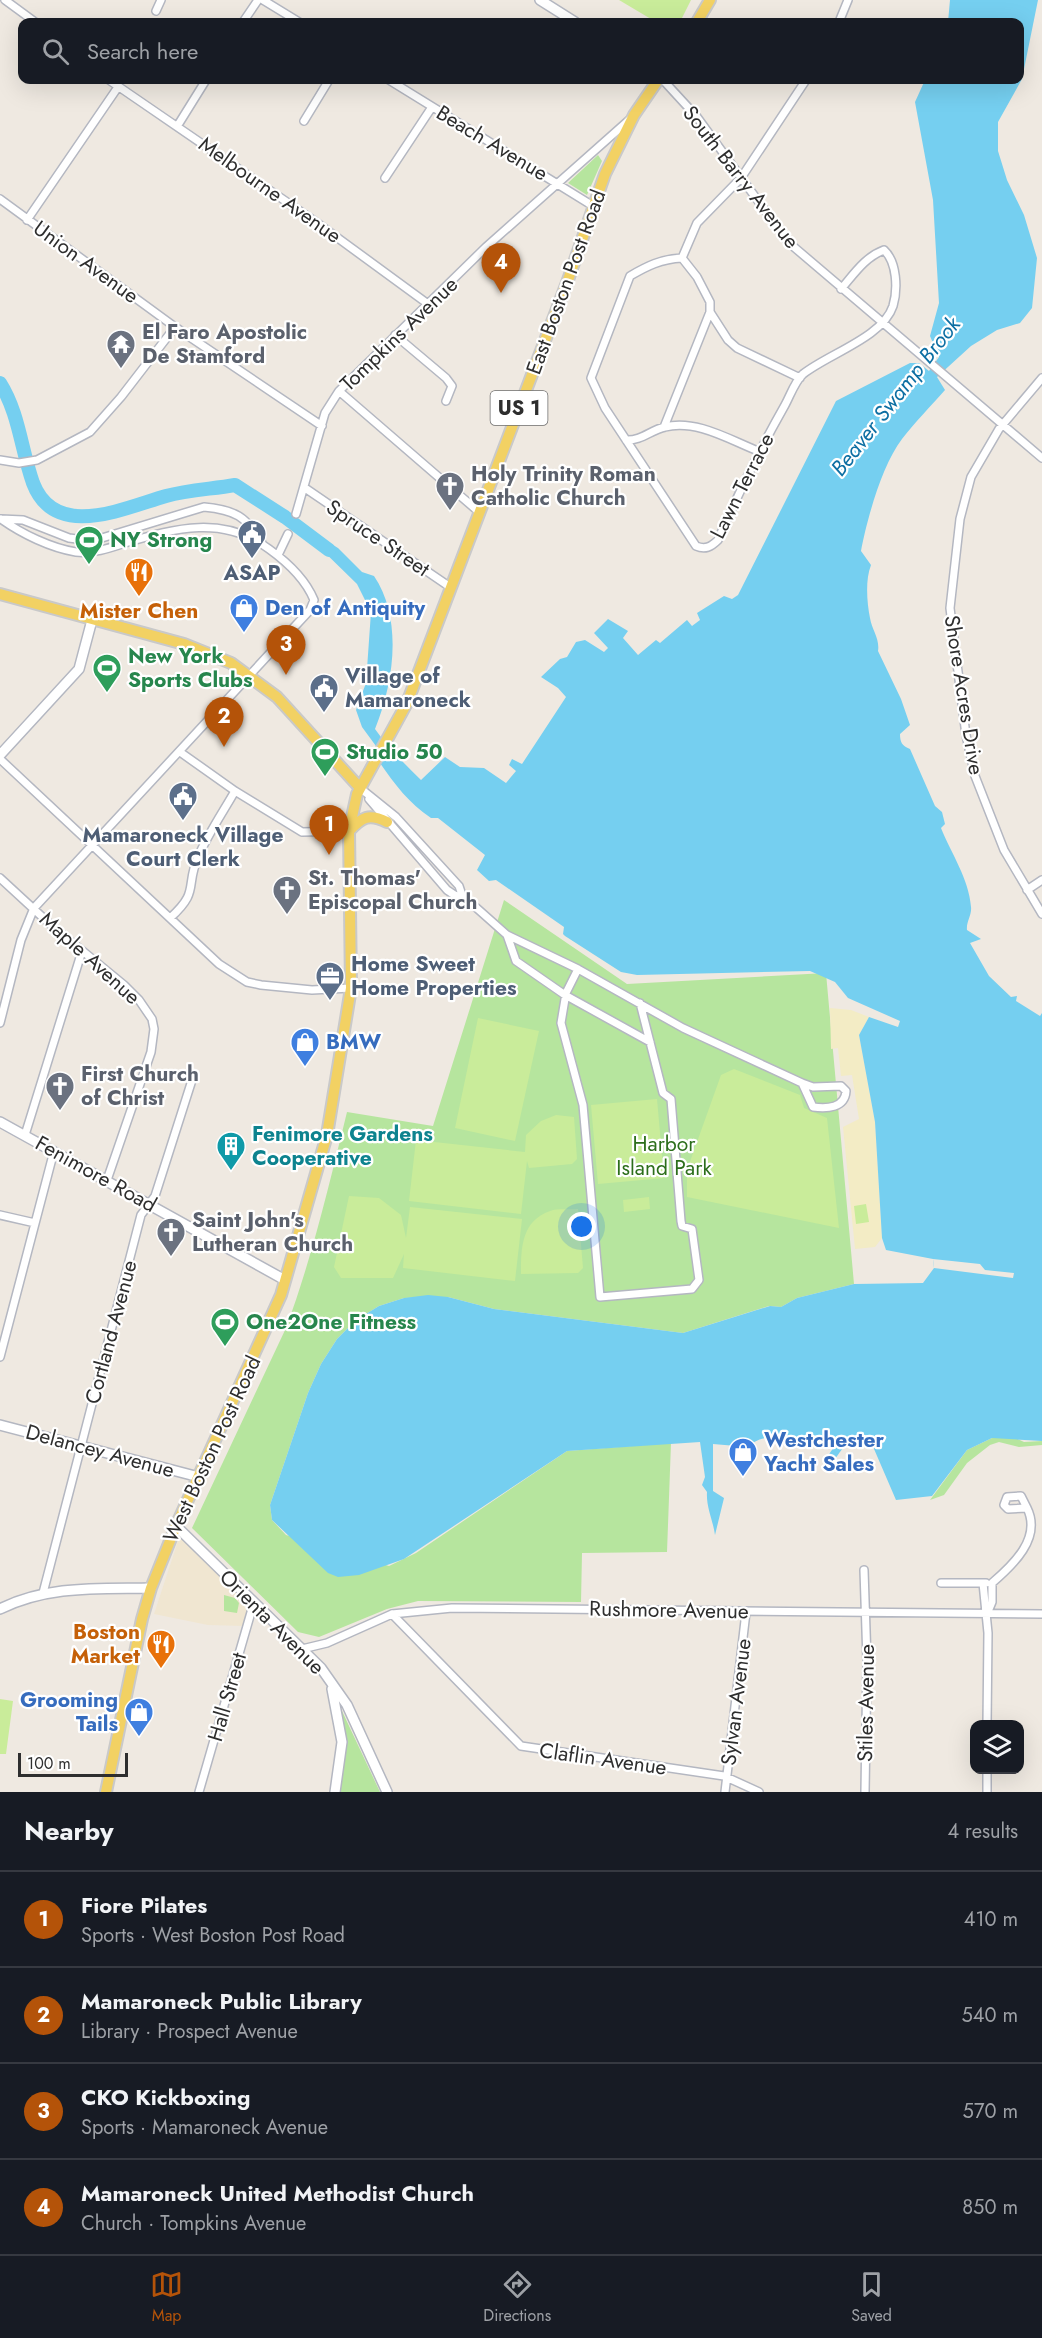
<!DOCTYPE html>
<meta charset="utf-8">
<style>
:root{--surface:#171b24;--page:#242831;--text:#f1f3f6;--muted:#9ea1a6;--line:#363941;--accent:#b45309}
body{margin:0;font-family:Jost,sans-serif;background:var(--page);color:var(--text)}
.controls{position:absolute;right:18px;bottom:18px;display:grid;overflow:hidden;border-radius:12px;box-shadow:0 6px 24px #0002}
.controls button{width:54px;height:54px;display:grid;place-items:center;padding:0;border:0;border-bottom:2px solid var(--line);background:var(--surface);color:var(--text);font:30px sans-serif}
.scale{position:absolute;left:18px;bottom:15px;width:110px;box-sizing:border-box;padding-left:6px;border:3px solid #2e2e2e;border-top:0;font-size:16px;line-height:21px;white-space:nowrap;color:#2e2e2e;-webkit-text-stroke:4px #fff;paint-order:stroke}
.you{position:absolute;left:582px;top:1227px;width:21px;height:21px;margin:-15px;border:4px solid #fff;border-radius:50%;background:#1a73e8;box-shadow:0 0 0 9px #1a73e833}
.badge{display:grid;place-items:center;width:39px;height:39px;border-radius:50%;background:var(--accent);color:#fff;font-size:20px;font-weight:700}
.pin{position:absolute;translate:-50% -50px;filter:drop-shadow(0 2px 3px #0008)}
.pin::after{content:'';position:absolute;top:32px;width:21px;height:18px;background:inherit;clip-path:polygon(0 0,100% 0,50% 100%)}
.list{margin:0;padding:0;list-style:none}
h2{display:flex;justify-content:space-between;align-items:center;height:78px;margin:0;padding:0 24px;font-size:26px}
h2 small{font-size:20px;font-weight:400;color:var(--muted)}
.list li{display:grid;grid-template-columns:39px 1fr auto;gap:18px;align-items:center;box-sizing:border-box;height:96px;padding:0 24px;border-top:2px solid var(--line)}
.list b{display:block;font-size:22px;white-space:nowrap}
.list p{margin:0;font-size:20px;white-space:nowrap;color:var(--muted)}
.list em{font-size:20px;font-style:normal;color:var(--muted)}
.icon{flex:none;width:33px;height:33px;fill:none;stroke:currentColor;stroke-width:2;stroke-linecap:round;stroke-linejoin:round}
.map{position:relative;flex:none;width:1042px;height:1792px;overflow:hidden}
.search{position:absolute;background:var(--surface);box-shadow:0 6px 24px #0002;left:18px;right:18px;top:18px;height:66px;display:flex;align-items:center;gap:15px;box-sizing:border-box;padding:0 21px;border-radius:12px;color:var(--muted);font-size:22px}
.sheet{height:462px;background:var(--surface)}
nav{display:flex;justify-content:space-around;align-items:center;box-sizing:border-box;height:84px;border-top:2px solid var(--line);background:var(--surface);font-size:16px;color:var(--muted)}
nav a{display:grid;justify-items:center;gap:3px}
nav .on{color:var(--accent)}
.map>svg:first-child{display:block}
.education{fill:#f0e6d1}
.green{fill:#b6e59e}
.sand{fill:#f3ecc5}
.pitch{fill:#c9ec9a}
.water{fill:#75cff0}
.pier{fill:#efe9e1}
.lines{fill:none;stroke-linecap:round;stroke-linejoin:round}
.river{stroke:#75cff0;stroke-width:14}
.minor-casing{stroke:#b4b7c1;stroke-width:10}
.tertiary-casing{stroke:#b4b7c1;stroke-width:12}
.primary-casing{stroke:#c9c9c9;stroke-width:14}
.minor{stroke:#fff;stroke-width:7}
.tertiary{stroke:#fff;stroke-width:9}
.primary{stroke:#f2d163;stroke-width:10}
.labels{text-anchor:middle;stroke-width:4.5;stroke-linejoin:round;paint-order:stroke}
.shield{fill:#fff;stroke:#6d6d6d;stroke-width:1.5}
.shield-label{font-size:20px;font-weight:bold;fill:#2e2e2e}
.street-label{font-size:21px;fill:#2e2e2e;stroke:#fff}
.worship-label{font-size:21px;font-weight:bold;fill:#5b616d;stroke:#fff;text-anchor:start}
.leisure-label{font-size:21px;font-weight:bold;fill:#27864d;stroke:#fff;text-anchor:start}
.service-label{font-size:21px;font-weight:bold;fill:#4e5e75;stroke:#fff}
.shop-label{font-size:21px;font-weight:bold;fill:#366cbe;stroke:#fff;text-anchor:start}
.food-label{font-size:21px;font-weight:bold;fill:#c56008;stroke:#fff}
.culture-label{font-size:21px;font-weight:bold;fill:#0d838f;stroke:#fff;text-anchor:start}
.park-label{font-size:21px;fill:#2c6e1b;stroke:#fff}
.water-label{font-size:22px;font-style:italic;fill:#0d6fa3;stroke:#fff}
</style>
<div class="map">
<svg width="1042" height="1792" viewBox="0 0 1042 1792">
<rect width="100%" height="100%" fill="#efe9e1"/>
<path class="education" d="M180 1535 250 1602 244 1626 208 1625 154 1614Z"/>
<path class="green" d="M598 155 602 161 587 195 568 183Z
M504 900 627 984 826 973 854 1284 797 1298 781 1307 769 1306 683 1333 494 1309 448 1297 404 1298 379 1306 356 1320 337 1339 321 1364 308 1393 270 1505 272 1520 286 1535 389 1566 416 1553 567 1451 671 1443 667 1552 582 1553 581 1602 418 1601 387 1609 319 1637 298 1632 192 1528 286 1328C312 1258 329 1185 347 1112L433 1126Z
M1013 1437 1024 1442 1042 1441V1445L1019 1447 999 1442 990 1445 967 1463 944 1495 930 1500 967 1450 992 1438Z
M224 1595 235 1598 239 1603 237 1613 224 1611Z
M342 1711 380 1792H341Z"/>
<path class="sand" d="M830 1008 851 1010 869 1017 859 1035 875 1122 882 1238 875 1247 855 1249 843 1127 859 1119 852 1075 841 1076 838 1048 831 1049Z"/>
<path class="pitch" d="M619 0H691L680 22H656Z
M478 1018 539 1031 515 1141 455 1128Z
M734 1069 800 1095 804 1108 827 1118 839 1228 687 1197V1170L721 1075Z
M657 1099 664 1178 598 1184 591 1105Z
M556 1115 574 1117 577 1159 572 1164 529 1168 527 1161 521 1214 409 1201 416 1140 525 1152 526 1135 541 1121Z
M349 1196 379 1198 401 1215 406 1238 410 1207 522 1219 515 1281 403 1268 404 1254 393 1278H341L334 1267Z
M649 1197 650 1209 624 1212 623 1200Z
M866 1204 869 1222 856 1224 854 1206Z
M578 1209 583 1268 578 1273 521 1274C521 1249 521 1221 550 1211 558 1208 570 1210 578 1209Z
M0 1699 13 1701 6 1754H0Z"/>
<path class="water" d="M950 0H1038L1022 79 998 122V151L1007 180 1024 215 1037 258 1032 308 1020 323 997 330 971 346 937 377 945 390C931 406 915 422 902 439 882 465 867 519 861 551L871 565C865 580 867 603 870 618 872 630 880 639 878 651L901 699 910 725 900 734C900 742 902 746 910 749L935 806 942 812 945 824 941 828C951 853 969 879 971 907 972 915 966 922 967 930L981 939 970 943 989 976 1011 997 1017 996 1016 1001 1040 1016 1042 1013V1441L992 1438 967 1450 932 1496 896 1500 868 1435C851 1434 842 1449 833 1462L827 1457 839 1440H822V1443C800 1440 765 1429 748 1447L713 1444V1491L724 1498 715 1535C713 1520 706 1507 707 1492L702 1485 705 1477 700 1442 567 1451 404 1559 359 1575 338 1577 328 1573 272 1520 270 1505 308 1393 321 1364 337 1339 356 1320 379 1306 404 1298 428 1295 448 1297 494 1309 683 1333 770 1306 781 1307 797 1298 854 1284 923 1283 934 1268 933 1259 886 1250 882 1238 875 1122 859 1035 869 1017 898 1027 900 1021 848 998 835 982 810 971 637 975 621 972 565 936 563 934 564 927 496 880 489 881 477 870 485 855 438 818H431C409 803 395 785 380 763L384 757 362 727 356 710 366 683 371 612 357 584 315 543 316 535 338 548 362 572 374 576C403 619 394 682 375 729 388 748 404 763 421 780L445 757 460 767 484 768 506 783 516 771 509 765 512 759 522 764 566 697 558 688 541 677 560 659 567 657 576 642 585 640 604 652 608 648 594 633 608 619 628 631 623 638 638 655 656 640 660 643 687 620 692 626 700 620 697 613 724 596 732 599 738 595 836 401 910 363H919L929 371 939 357 930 336 939 303 933 200 915 102 925 80H1020V22H948Z"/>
<path class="pier" d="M933 1259 980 1264 985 1270 1014 1273 1013 1278 934 1268Z"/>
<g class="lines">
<path class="river" d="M0 383C19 413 21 449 33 483 55 541 124 508 166 496 188 490 212 489 235 485L285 517 329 550"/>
<g class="minor-casing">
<path id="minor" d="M5 0 35 22
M263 0 299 22
M156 11 161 0
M243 22 258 0
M839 22 848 0
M109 80 316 222 428 304
M389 80 593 206
M663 80 697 117 788 242 1042 458
M304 121 329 80
M178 125 206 80
M385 178 432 107
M0 199 175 327 322 426
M27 220 118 87
M682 258C661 259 647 266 630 276L591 378 605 408 696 546C705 550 711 547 718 540 738 494 760 449 785 405 790 396 795 381 803 374 828 354 883 337 893 306 898 289 897 262 884 250 865 257 854 274 841 289
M682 258 697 223 741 178 806 80
M682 258 697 277 710 302V312L728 340 737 348 800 378
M395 335 446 378 452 386 446 401
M1042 378 999 429 971 477 960 519 950 608 966 735 975 776 1004 850 1042 914
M339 391 479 512
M664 427 710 312
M626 440C641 441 651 430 665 427 696 419 730 440 758 451
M0 460 19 463 37 460 90 432 121 397 175 327
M305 488 450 587
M296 514 325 413 339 391 486 247 629 120
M1 519 23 520 69 538 92 541 204 507C235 510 246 516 262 543
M278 555 288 534
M180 752 235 791 302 832 349 831
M0 759 219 964 247 982 261 985 312 990 351 988
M360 788 396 817 459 886 462 895 507 935 578 969 683 1028 802 1083
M369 799 447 890 456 896 462 895
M0 878 51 925 124 985 139 1000 152 1019 154 1029 151 1052 107 1180
M1027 890 1042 880
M170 918C200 891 185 887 198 857 208 834 223 812 235 791
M507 935 516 961 565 995 650 1042
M578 969 566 993 561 1023 583 1105 600 1297 692 1289 699 1280 692 1229 682 1226 681 1221 671 1099 663 1093 640 1003
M0 1023 21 940 34 908 310 610 314 600C305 578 287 562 269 549 223 515 176 528 125 543 110 548 93 554 76 552 51 548 22 534 1 519
M802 1083 813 1087 841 1086 846 1091C845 1108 827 1109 813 1107Z
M25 1135 82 951
M0 1215 35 1223
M0 1357 54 1151
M1021 1496 1027 1508 1008 1509 1004 1505 1007 1497Z
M864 1570 867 1661 865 1792
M941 1583H986
M983 1583 988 1633 987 1724
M43 1593 141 1215 155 1196 193 1077
M392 1614 521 1746 724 1776 759 1792
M987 1614 992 1602V1583C1013 1565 1042 1538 1027 1508
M302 1649 327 1643 392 1614 452 1608 1042 1614
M199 1792 254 1602
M725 1792 746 1612
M987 1792V1770"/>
</g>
<g class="tertiary-casing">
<path id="tertiary" d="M540 0 575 22
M0 755 79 669 92 620
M0 1122 285 1280
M0 1425 199 1477
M176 1526 321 1668 347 1705 387 1792
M0 1609C48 1585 99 1589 151 1588
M332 1689 342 1742 335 1792"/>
</g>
<g class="primary-casing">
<path id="primary" d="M697 22 710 0
M0 594 184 644 231 663 277 697 360 788
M349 831C362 817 369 813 387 822
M106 1792 142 1619 151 1588 176 1526 281 1295 327 1135 351 988 349 831 357 794 407 703 568 280 605 174 634 115 658 80"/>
</g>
<use href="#minor" class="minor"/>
<use href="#tertiary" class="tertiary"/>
<use href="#primary" class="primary"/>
</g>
<defs>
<g id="temple-pin" transform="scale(1.5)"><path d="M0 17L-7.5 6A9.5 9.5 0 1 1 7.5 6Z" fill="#6b7280" stroke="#fff"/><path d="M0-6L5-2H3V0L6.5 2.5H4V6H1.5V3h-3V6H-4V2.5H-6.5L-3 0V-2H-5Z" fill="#fff"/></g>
<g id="church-pin" transform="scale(1.5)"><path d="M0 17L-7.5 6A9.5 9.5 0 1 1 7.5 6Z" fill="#6b7280" stroke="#fff"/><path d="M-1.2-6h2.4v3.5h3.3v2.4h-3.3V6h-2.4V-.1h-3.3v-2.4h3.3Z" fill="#fff"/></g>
<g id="civic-pin" transform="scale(1.5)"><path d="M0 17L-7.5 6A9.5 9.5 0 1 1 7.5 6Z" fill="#5c6f8a" stroke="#fff"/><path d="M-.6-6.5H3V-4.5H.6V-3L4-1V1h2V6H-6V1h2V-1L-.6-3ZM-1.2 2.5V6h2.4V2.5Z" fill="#fff"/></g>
<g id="stadium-pin" transform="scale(1.5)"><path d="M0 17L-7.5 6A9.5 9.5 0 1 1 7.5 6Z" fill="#2e9e5b" stroke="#fff"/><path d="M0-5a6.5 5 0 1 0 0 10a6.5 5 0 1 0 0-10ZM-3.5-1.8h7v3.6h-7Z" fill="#fff"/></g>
<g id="restaurant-pin" transform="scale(1.5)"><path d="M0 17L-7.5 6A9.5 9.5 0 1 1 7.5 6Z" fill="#e8710a" stroke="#fff"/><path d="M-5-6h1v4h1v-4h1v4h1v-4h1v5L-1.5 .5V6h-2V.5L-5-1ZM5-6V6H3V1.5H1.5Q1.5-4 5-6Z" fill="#fff"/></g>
<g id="shop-pin" transform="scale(1.5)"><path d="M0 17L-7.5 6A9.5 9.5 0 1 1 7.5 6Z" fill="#3f7fe0" stroke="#fff"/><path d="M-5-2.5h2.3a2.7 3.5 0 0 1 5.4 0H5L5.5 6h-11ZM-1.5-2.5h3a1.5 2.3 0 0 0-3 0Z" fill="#fff"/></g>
<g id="office-pin" transform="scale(1.5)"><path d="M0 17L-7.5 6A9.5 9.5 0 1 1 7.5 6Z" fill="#5c6f8a" stroke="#fff"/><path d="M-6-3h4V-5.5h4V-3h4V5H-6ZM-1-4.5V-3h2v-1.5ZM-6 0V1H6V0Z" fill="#fff"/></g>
<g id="building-pin" transform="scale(1.5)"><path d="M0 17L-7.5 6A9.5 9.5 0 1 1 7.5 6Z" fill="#0f9aa8" stroke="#fff"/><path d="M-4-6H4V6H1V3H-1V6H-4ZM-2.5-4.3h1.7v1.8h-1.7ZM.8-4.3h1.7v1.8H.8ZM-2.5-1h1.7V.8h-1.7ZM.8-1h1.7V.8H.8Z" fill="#fff"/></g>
</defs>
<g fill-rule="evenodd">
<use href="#temple-pin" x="121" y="344"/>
<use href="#church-pin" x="450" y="486"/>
<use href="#civic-pin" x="252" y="534"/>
<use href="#stadium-pin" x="89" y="540"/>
<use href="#restaurant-pin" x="139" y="572"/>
<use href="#shop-pin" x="244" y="608"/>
<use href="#stadium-pin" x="107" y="668"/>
<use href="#civic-pin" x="324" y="688"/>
<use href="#stadium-pin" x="325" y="752"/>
<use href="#civic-pin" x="183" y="796"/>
<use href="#church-pin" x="287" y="890"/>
<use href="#office-pin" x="330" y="976"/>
<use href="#shop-pin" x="305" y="1042"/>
<use href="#church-pin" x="60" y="1086"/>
<use href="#building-pin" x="231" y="1146"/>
<use href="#church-pin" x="171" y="1232"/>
<use href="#stadium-pin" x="225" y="1322"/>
<use href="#shop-pin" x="743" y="1452"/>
<use href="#restaurant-pin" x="161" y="1644"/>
<use href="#shop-pin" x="139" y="1712"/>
</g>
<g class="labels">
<rect class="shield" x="490.5" y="391" width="57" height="34" rx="4.5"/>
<g class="shield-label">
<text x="519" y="415">US 1</text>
</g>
<g class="street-label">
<text transform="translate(492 143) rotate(31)" y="7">Beach Avenue</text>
<text transform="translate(741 177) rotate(52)" y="7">South Barry Avenue</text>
<text transform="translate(270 190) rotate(35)" y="7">Melbourne Avenue</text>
<text transform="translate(86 262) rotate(36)" y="7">Union Avenue</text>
<text transform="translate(566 282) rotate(-70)" y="7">East Boston Post Road</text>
<text transform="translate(399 334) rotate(-44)" y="7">Tompkins Avenue</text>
<text transform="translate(742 486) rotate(-63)" y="7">Lawn Terrace</text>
<text transform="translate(378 538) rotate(34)" y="7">Spruce Street</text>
<text transform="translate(964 695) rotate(81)" y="7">Shore Acres Drive</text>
<text transform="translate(90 958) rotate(42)" y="7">Maple Avenue</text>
<text transform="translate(96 1174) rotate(29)" y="7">Fenimore Road</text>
<text transform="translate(111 1332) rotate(-75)" y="7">Cortland Avenue</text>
<text transform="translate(212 1449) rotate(-65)" y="7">West Boston Post Road</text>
<text transform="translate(100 1451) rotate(15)" y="7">Delancey Avenue</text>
<text transform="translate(669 1610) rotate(1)" y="7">Rushmore Avenue</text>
<text transform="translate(272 1622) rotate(45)" y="7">Orienta Avenue</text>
<text transform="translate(227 1697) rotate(-74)" y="7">Hall Street</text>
<text transform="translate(736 1702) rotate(-83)" y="7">Sylvan Avenue</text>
<text transform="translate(866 1703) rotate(-89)" y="7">Stiles Avenue</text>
<text transform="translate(603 1759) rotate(8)" y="7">Claflin Avenue</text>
</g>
<g class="worship-label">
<text x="142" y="339">El Faro Apostolic<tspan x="142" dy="24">De Stamford</tspan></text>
<text x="471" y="481">Holy Trinity Roman<tspan x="471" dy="24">Catholic Church</tspan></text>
<text x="308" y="885">St. Thomas'<tspan x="308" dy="24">Episcopal Church</tspan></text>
<text x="81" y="1081">First Church<tspan x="81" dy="24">of Christ</tspan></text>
<text x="192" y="1227">Saint John's<tspan x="192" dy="24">Lutheran Church</tspan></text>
</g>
<g class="leisure-label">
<text x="110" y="547">NY Strong</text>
<text x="128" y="663">New York<tspan x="128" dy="24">Sports Clubs</tspan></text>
<text x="346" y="759">Studio 50</text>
<text x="246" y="1329">One2One Fitness</text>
</g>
<g class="service-label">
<text x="252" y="580">ASAP</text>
<text x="345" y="683" text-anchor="start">Village of<tspan x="345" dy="24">Mamaroneck</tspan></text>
<text x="183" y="842">Mamaroneck Village<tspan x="183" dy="24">Court Clerk</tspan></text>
<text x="351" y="971" text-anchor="start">Home Sweet<tspan x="351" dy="24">Home Properties</tspan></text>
</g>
<g class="shop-label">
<text x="265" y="615">Den of Antiquity</text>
<text x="326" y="1049">BMW</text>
<text x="764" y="1447">Westchester<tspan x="764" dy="24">Yacht Sales</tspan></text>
<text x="118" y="1707" text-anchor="end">Grooming<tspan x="118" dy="24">Tails</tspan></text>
</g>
<g class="food-label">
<text x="139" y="618">Mister Chen</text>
<text x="140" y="1639" text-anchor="end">Boston<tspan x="140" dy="24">Market</tspan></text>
</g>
<g class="culture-label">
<text x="252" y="1141">Fenimore Gardens<tspan x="252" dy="24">Cooperative</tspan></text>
</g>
<g class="park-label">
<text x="664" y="1151">Harbor<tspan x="664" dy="24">Island Park</tspan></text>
</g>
<g class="water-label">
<text transform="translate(895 396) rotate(-52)" y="8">Beaver Swamp Brook</text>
</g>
</g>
</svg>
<div class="controls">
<button><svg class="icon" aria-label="layers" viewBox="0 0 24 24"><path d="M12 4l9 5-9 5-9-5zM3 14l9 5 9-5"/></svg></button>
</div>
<div class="scale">100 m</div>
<div class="you"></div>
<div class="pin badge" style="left:329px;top:855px">1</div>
<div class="pin badge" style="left:224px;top:747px">2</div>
<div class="pin badge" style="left:286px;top:675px">3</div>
<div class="pin badge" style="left:501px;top:293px">4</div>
<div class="search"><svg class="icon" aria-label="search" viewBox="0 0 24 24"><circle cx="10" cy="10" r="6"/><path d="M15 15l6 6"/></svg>Search here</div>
</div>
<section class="sheet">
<h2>Nearby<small>4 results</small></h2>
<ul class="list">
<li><span class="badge">1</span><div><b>Fiore Pilates</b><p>Sports · West Boston Post Road</p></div><em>410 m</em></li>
<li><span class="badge">2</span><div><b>Mamaroneck Public Library</b><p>Library · Prospect Avenue</p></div><em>540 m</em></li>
<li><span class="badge">3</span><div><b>CKO Kickboxing</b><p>Sports · Mamaroneck Avenue</p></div><em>570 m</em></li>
<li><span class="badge">4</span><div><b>Mamaroneck United Methodist Church</b><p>Church · Tompkins Avenue</p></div><em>850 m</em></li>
</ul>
</section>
<nav>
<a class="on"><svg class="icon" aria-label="map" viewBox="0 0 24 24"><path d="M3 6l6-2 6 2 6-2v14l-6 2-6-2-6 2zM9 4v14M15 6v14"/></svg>Map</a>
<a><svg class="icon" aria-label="directions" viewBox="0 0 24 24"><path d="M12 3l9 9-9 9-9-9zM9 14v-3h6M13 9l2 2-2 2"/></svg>Directions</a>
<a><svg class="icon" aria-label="saved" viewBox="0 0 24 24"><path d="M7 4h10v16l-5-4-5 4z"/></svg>Saved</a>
</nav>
